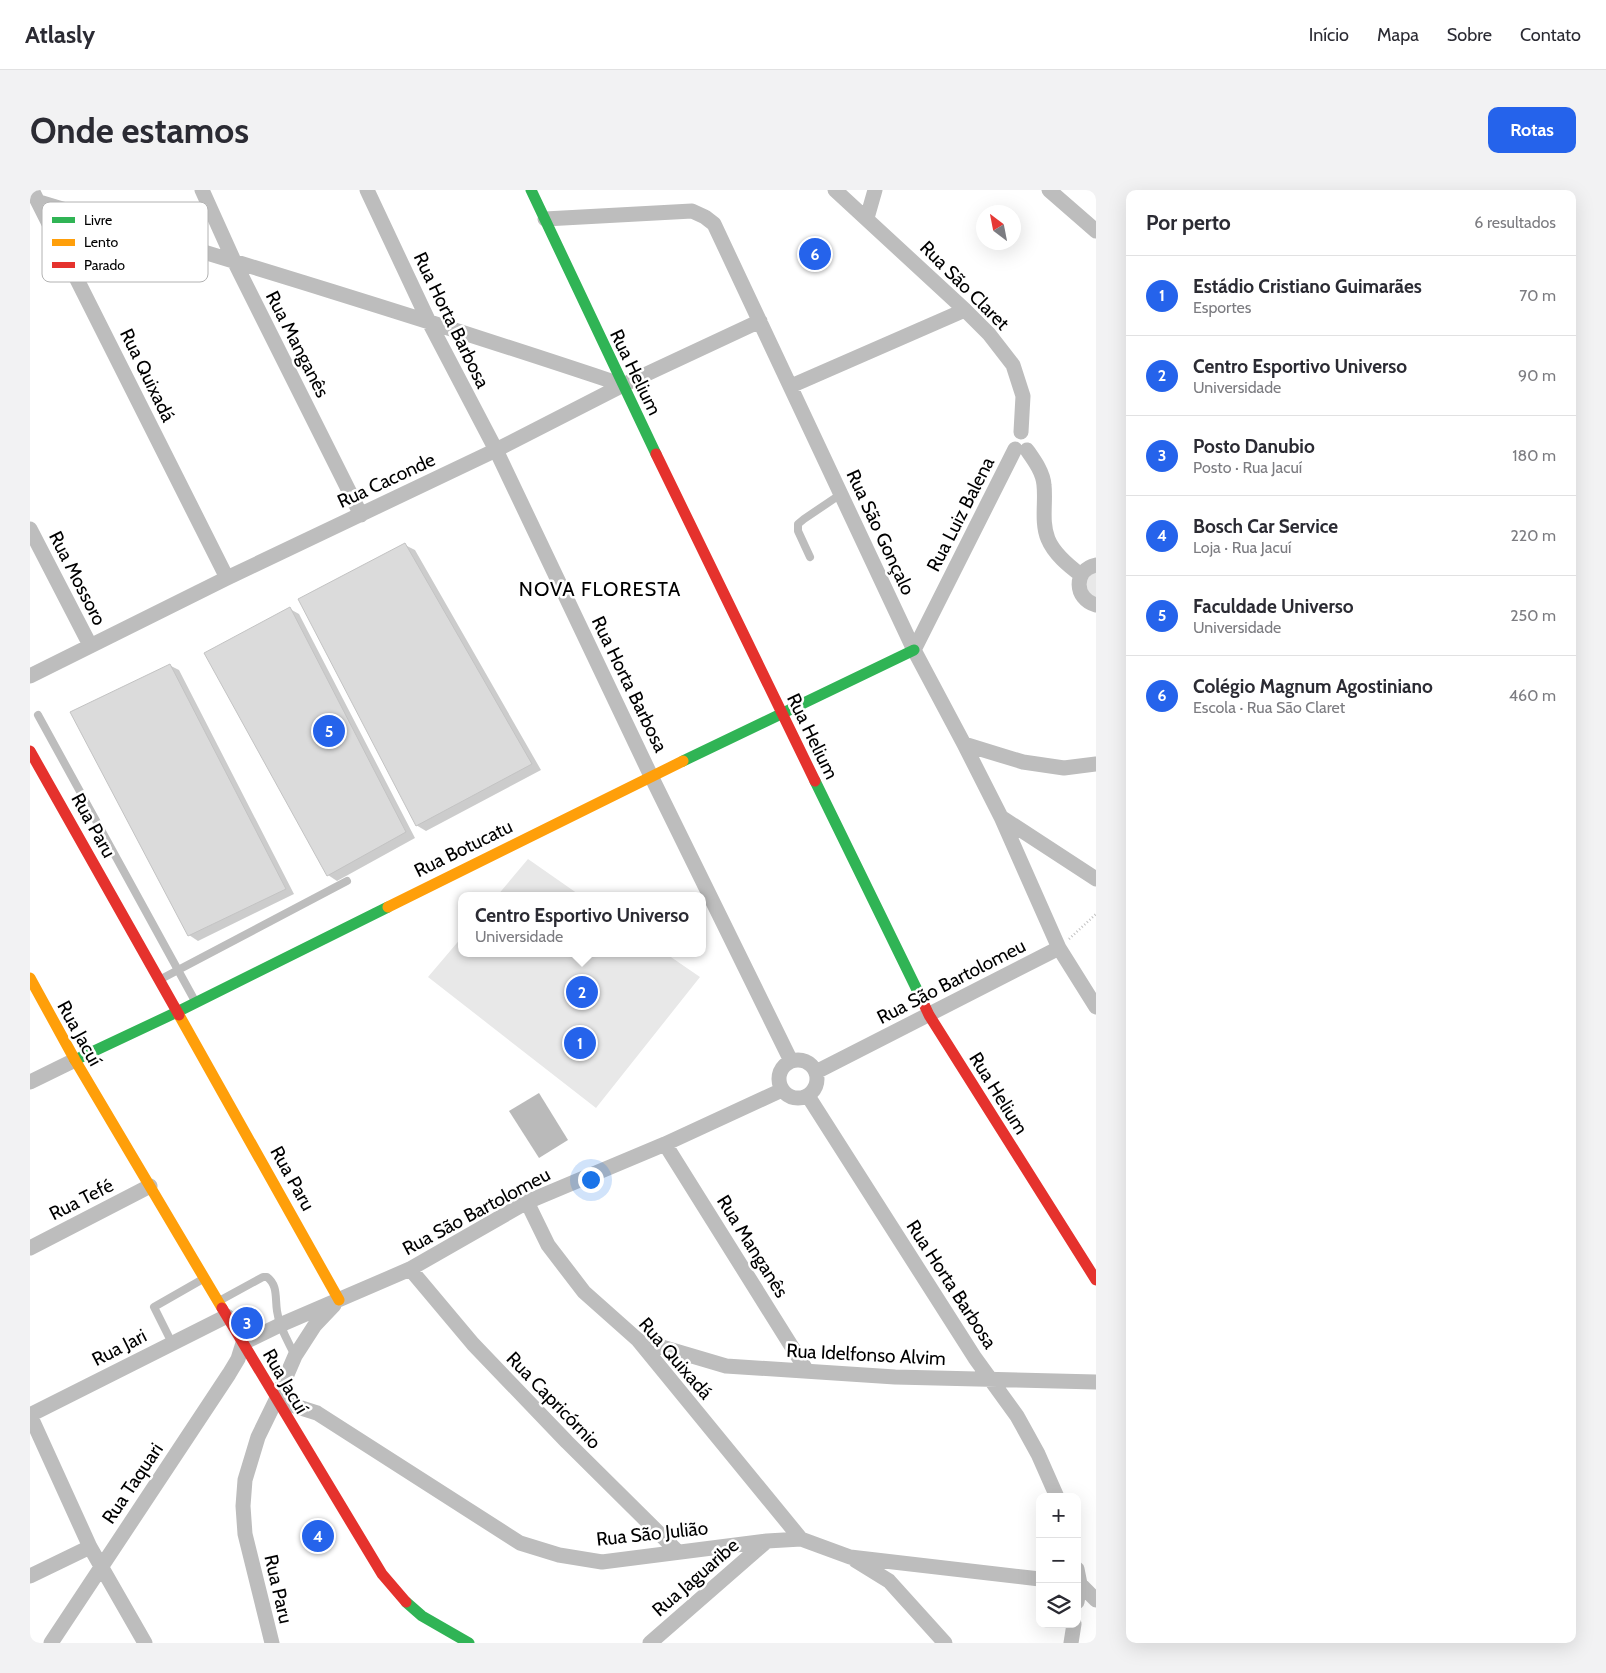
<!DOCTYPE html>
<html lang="pt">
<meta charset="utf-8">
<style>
:root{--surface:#fff;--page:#f2f2f3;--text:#2b2b33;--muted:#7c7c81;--line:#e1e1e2;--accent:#2563eb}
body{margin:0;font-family:Cabin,sans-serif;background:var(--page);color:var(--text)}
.controls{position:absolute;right:15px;bottom:15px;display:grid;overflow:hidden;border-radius:10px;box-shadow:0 5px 20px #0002}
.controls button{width:45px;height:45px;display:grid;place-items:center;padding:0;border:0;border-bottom:1px solid var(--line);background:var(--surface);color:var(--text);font:25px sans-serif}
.compass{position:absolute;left:946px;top:15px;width:45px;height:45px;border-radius:50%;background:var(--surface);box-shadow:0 5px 20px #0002;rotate:328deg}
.you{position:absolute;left:560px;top:989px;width:18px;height:18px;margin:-12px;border:4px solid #fff;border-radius:50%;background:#1a73e8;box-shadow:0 0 0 8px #1a73e833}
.badge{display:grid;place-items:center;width:32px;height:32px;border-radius:50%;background:var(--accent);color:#fff;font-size:16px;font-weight:700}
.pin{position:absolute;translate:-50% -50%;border:2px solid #fff;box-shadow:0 1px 5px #0006}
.popup{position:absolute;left:428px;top:702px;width:248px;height:65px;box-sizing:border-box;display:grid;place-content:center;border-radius:10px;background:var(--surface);filter:drop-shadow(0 1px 4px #0005);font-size:16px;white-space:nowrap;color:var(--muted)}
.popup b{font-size:19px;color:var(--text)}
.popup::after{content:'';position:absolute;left:50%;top:100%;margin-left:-10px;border:10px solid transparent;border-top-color:var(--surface)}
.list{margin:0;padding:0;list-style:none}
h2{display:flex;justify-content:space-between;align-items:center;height:65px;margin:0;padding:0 20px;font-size:21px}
h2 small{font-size:16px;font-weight:400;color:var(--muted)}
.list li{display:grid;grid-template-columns:32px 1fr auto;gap:15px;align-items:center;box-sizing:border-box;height:80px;padding:0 20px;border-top:1px solid var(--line)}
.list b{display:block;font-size:19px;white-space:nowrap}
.list p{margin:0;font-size:16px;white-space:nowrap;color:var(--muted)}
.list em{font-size:16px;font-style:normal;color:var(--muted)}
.icon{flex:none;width:28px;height:28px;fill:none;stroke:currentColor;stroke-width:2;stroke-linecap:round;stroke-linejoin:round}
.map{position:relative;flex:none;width:1066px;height:1453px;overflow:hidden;border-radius:10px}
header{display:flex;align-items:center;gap:30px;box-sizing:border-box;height:70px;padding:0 25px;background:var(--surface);border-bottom:1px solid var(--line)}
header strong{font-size:24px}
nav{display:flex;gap:28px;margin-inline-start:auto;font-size:18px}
.intro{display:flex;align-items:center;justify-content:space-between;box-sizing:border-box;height:120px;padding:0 30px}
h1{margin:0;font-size:35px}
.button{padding:12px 22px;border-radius:10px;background:var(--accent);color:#fff;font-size:18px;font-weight:700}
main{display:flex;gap:30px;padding:0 30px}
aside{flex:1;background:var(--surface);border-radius:10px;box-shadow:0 5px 20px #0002}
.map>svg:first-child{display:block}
.green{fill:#e8e8e8}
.water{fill:#bababa}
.shadow{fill:#0003}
.building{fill:#dbdbdb;stroke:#c3c3c3}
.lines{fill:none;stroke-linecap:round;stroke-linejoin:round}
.path{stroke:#c2c2c2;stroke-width:2.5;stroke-dasharray:1 2.5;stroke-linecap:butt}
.lane{stroke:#bdbdbd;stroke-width:8}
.street{stroke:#bdbdbd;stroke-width:15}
.fast{stroke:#30b455;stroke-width:11}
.slow{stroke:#ff9f0a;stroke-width:11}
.jam{stroke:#e5322d;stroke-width:11}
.labels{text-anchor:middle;stroke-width:5;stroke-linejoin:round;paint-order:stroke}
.street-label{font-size:19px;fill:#000;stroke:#fff}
.neighbourhood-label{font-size:20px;letter-spacing:1px;fill:#000;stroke:#fff}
.key{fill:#fff;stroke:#b2b2b2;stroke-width:1}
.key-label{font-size:14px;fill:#000}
</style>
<header>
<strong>Atlasly</strong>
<nav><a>Início</a><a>Mapa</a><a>Sobre</a><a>Contato</a></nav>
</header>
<div class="intro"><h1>Onde estamos</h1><a class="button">Rotas</a></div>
<main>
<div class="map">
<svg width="1066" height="1453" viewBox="0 0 1066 1453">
<rect width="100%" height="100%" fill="#fff"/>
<path class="green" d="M1066 380V410L1062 409 1054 392Z
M498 669 551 706H467Z
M432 747V763H635L670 787 566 918 398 787Z"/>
<path class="water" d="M509 903 538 950 509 968 479 921Z"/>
<path class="shadow" d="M375 355 385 360 511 580 396 641 386 635Z
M260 419 269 424 385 648 307 691 298 685Z
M139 475 149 480 264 704 168 751 159 745Z"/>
<path class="building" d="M375 353 502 574 386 636 268 409Z
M260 417 376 642 297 686 174 463Z
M140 474 256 699 158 746 40 522Z"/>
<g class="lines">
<path class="path" d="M1039 749 1066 724"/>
<path class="lane" d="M780 367 768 341V334L774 329 811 304
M8 525 165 811
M131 789 317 691
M189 1111 233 1087H237C248 1095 245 1108 247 1121 249 1137 258 1151 265 1166
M142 1153 124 1117 173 1089"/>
<path class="street" d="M2 0 197 388
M172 0 204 71 331 325
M337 0 399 132 466 260 621 586 761 871
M805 0 935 120 959 144 983 175 993 206 991 242
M1019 0 1066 41
M9 12C204 71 399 130 593 195
M837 28 845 0
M515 29 662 21 675 27 684 34 884 460 934 554 971 627 1029 758 1066 817
M761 196 935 120
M997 260C1004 270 1013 282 1014 295 1016 312 1011 332 1018 349 1024 364 1039 376 1051 385
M0 339 60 455
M1066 375C1043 380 1044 409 1066 415
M884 460 985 259
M0 486 197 388 466 260 593 195 730 131
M934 554 993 572 1034 578 1066 574
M971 627 1066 689
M749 889a19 19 0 1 1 38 0a19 19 0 1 1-38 0Z
M786 882 1029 758
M0 892 45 870
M778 906 945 1168 987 1226 1008 1264 1027 1307
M635 954 777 1181
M497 1012 518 1055 554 1102 608 1150 771 1349
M0 1058 120 996
M380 1079 443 1154 537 1252 647 1361
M608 1150 696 1176 865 1187 1066 1192
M246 1210 287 1223 490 1353 529 1365 572 1372 737 1351 771 1349 820 1367 1010 1389
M0 1225 60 1357 115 1453
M0 1225 197 1126
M825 1370 859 1391 915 1453
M1047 1379 1050 1394 1047 1412
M0 1386 60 1357
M1050 1394 1066 1410
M21 1453 199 1184 208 1169 213 1153 250 1135 380 1079 497 1012 635 954 752 900
M242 1453 215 1344 213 1316 215 1290 228 1247 246 1210 265 1166 285 1135 304 1115
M620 1453 737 1351
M1041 1453 1044 1434"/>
<path class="fast" d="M501 0 626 264
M653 571 884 460
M785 591 892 810
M45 870 147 822 358 717
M376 1412 392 1426 439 1453"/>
<path class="slow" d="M358 717 653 571
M0 788 45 870 192 1118
M149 825 309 1110"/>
<path class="jam" d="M626 264 785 591
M0 561 149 825
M892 810 899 825 1066 1090
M192 1118 352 1384 376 1412"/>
</g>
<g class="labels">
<g class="street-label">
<text transform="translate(935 95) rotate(45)" y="7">Rua São Claret</text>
<text transform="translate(422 130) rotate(64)" y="7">Rua Horta Barbosa</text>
<text transform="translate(268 154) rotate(63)" y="7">Rua Manganês</text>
<text transform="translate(606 182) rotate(64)" y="7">Rua Helium</text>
<text transform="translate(118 185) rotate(64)" y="7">Rua Quixadá</text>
<text transform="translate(356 290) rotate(-25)" y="7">Rua Caconde</text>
<text transform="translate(930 324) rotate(-63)" y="7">Rua Luiz Balena</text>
<text transform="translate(851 342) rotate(65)" y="7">Rua São Gonçalo</text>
<text transform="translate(48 388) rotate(63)" y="7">Rua Mossoro</text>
<text transform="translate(600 494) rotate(64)" y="7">Rua Horta Barbosa</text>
<text transform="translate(783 546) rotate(64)" y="7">Rua Helium</text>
<text transform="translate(64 635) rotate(61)" y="7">Rua Paru</text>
<text transform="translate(433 658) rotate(-26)" y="7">Rua Botucatu</text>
<text transform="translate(921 791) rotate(-27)" y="7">Rua São Bartolomeu</text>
<text transform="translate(50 843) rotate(61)" y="7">Rua Jacuí</text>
<text transform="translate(969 903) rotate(58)" y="7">Rua Helium</text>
<text transform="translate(263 988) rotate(61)" y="7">Rua Paru</text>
<text transform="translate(51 1009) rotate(-27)" y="7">Rua Tefé</text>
<text transform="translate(446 1021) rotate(-28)" y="7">Rua São Bartolomeu</text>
<text transform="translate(723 1056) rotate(58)" y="7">Rua Manganês</text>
<text transform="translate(922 1094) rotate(57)" y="7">Rua Horta Barbosa</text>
<text transform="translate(89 1157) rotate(-27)" y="7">Rua Jari</text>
<text transform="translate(836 1164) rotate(3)" y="7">Rua Idelfonso Alvim</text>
<text transform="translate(646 1168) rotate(49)" y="7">Rua Quixadá</text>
<text transform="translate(256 1191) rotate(60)" y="7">Rua Jacuí</text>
<text transform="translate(524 1210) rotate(46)" y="7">Rua Capricórnio</text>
<text transform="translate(102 1293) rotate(-56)" y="7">Rua Taquari</text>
<text transform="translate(622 1343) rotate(-6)" y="7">Rua São Julião</text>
<text transform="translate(665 1387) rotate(-41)" y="7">Rua Jaguaribe</text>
<text transform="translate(249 1399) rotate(77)" y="7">Rua Paru</text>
</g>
<g class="neighbourhood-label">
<text x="570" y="406">NOVA FLORESTA</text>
</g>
</g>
<rect x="12" y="12" width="166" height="80" rx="8" class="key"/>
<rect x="22" y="27" width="23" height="6" fill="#30b455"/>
<rect x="22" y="49" width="23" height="7" fill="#ff9f0a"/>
<rect x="22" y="72" width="23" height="6" fill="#e5322d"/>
<g class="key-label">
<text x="54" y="35">Livre</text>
<text x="54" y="57">Lento</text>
<text x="54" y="80">Parado</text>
</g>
</svg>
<div class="controls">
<button>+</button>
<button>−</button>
<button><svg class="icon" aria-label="layers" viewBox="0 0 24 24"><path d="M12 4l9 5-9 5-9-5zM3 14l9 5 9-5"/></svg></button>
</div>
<svg class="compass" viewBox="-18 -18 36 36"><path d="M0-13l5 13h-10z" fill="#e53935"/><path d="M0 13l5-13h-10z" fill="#7c7c81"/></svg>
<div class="you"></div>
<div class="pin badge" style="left:550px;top:853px">1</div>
<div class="pin badge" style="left:552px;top:802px">2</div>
<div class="popup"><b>Centro Esportivo Universo</b>Universidade</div>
<div class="pin badge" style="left:217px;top:1133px">3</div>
<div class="pin badge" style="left:288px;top:1346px">4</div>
<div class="pin badge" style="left:299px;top:541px">5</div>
<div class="pin badge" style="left:785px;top:64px">6</div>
</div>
<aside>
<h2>Por perto<small>6 resultados</small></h2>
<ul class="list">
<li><span class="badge">1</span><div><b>Estádio Cristiano Guimarães</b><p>Esportes</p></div><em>70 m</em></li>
<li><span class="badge">2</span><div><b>Centro Esportivo Universo</b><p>Universidade</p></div><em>90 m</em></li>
<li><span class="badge">3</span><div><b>Posto Danubio</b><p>Posto · Rua Jacuí</p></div><em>180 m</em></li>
<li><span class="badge">4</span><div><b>Bosch Car Service</b><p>Loja · Rua Jacuí</p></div><em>220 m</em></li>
<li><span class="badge">5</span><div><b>Faculdade Universo</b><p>Universidade</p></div><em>250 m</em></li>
<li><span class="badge">6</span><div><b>Colégio Magnum Agostiniano</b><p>Escola · Rua São Claret</p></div><em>460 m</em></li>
</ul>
</aside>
</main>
